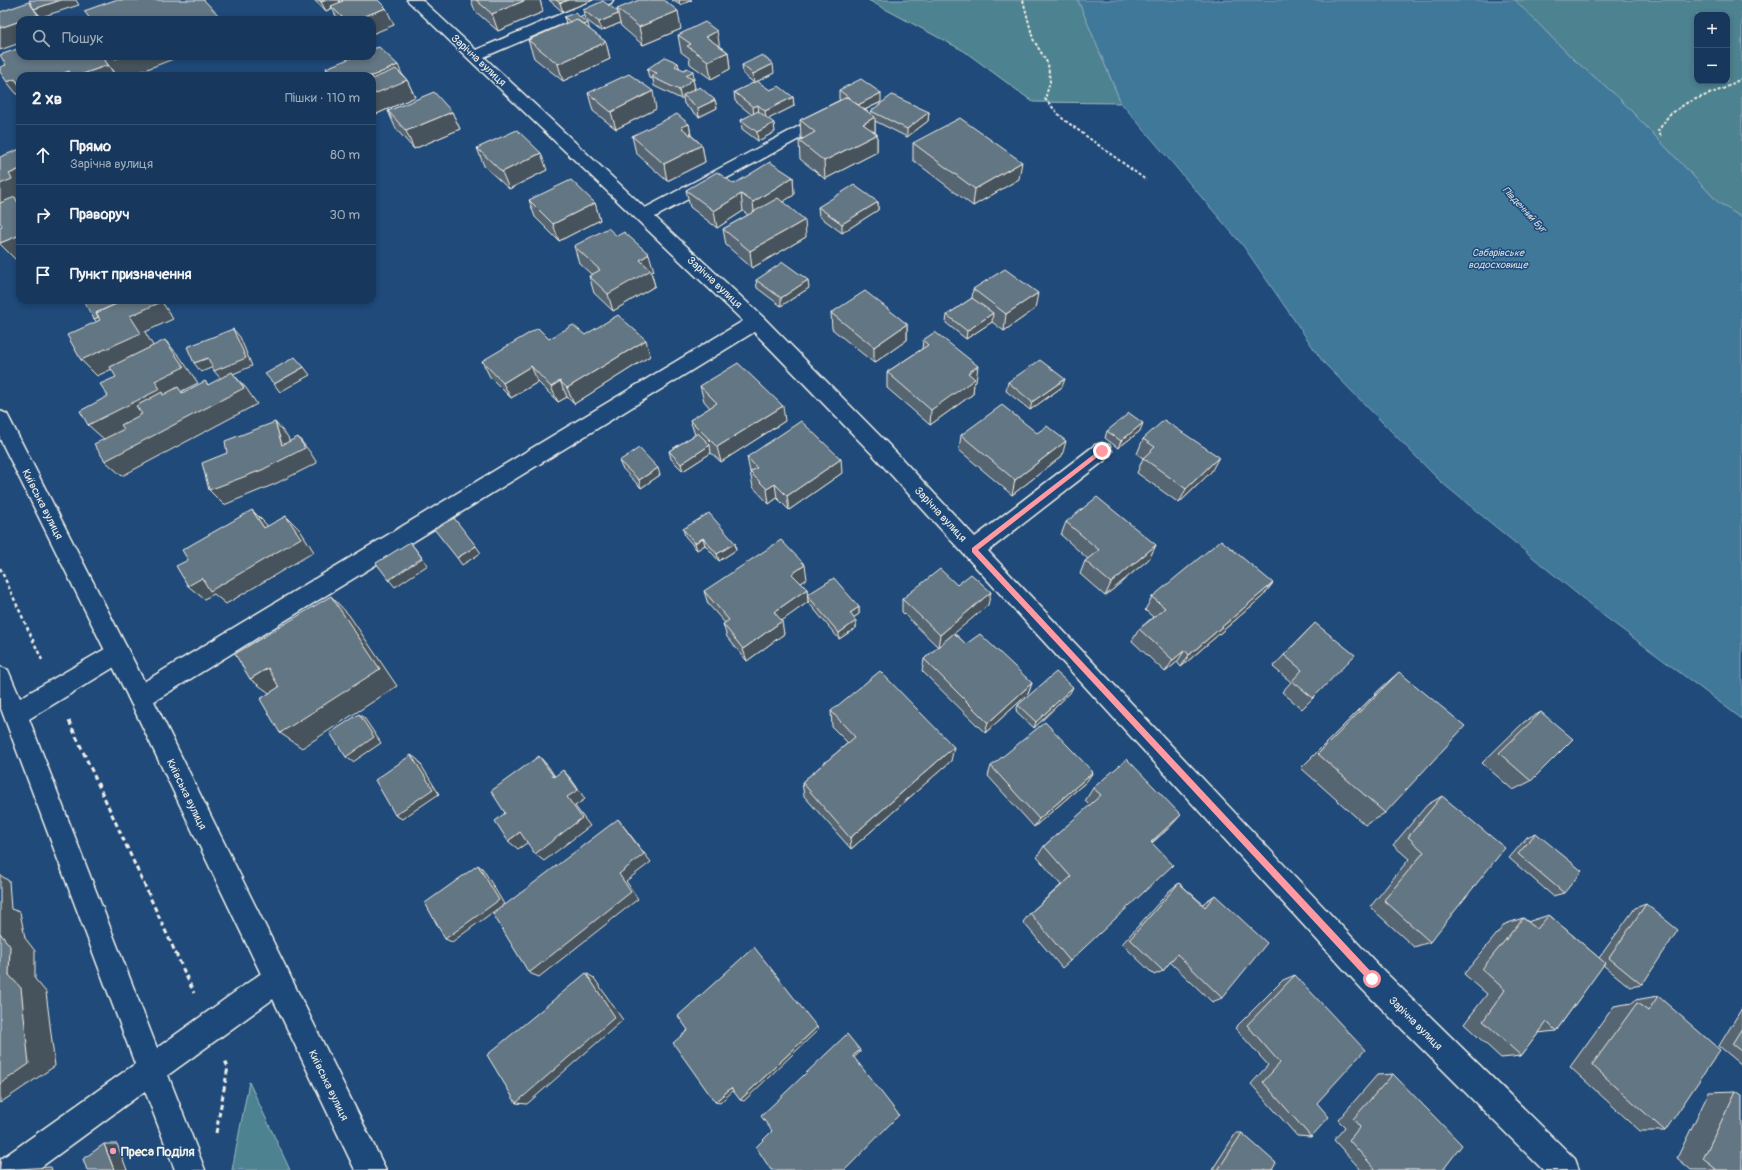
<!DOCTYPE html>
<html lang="uk">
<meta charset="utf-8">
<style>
:root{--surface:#17385c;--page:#203f62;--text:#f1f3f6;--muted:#9eacbb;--line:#365272}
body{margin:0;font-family:Pangolin,sans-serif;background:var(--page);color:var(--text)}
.controls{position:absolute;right:12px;top:12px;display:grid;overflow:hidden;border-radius:8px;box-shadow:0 2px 6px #0003}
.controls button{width:36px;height:36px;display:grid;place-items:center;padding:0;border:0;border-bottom:1px solid var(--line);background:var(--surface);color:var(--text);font:20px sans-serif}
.stop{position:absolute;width:12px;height:12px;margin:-9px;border:3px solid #ff9aa2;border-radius:50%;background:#fff}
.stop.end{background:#ff9aa2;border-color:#fff;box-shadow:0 1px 4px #0008}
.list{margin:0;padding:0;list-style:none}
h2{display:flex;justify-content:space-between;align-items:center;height:52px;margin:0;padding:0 16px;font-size:17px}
h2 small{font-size:13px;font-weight:400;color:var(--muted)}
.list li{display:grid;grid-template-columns:26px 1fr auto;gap:12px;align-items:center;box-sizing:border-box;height:60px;padding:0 16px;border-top:1px solid var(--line)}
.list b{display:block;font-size:15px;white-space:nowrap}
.list p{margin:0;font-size:13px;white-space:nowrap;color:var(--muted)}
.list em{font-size:13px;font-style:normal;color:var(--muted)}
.icon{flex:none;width:22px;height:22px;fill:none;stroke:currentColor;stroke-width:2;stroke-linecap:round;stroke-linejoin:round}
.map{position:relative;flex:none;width:1742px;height:1170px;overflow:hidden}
.search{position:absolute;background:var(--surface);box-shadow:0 2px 6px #0003;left:16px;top:16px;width:360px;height:44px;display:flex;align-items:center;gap:10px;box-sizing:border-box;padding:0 14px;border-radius:12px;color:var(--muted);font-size:15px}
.panel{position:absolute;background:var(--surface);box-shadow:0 2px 6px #0003;left:16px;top:72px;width:360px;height:232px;border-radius:12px}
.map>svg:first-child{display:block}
.green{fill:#4d8290;stroke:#a0babc;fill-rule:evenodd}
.water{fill:#40789a;stroke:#88a8b9}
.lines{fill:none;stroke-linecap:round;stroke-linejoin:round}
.minor-casing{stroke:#f4f1e8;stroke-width:3}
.major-casing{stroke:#f4f1e8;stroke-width:3}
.path-far2{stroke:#f4f1e8;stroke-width:2;stroke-dasharray:3 2;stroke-linecap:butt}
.path-far1{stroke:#f4f1e8;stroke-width:2.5;stroke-dasharray:3.5 3;stroke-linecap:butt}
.path{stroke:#f4f1e8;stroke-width:3;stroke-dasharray:5 3.5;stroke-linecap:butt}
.minor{fill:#1f4a7a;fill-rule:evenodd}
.major{fill:#1f4a7a;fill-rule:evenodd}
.wall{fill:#566572;stroke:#f4f1e8}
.shaded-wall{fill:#46535c;stroke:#f4f1e8}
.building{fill:#647684;stroke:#f4f1e8}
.route{fill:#ff9aa2}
.poi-dot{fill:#ff9aa2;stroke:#1f4a7a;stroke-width:1.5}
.labels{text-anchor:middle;stroke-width:3;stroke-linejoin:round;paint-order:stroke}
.far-water-label{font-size:10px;font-style:italic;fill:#d9dfdc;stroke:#1f4a7a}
.street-label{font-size:11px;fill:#f4f1e8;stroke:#1f4a7a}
.near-poi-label{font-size:13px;font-weight:bold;fill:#f4f1e8;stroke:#1f4a7a;text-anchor:start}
</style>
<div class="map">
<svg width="1742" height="1170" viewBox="0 0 1742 1170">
<rect width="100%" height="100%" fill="#1f4a7a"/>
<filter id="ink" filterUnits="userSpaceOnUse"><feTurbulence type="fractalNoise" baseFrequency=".025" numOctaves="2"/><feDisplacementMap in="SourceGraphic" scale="8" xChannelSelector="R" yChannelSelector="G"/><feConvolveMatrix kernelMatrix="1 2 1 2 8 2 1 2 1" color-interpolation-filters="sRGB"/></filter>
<g filter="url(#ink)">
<path class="green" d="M868 0H1078L1121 103 1033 102 964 51Z
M1515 0H1742V218L1719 203 1617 96 1573 59ZM1697 15H1727V81H1697Z
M249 1082 290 1170H232Z"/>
<path class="water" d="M1078 0H1515L1573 59 1617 96 1719 203 1742 218V719L1604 616 1441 482 1323 362 1244 247 1121 103Z"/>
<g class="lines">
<g class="minor-casing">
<path id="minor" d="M407 0H422L476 50 594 0H613L611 3 484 57 645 208 820 115 826 113 832 115 834 118 832 121 655 217 763 317 887 443 975 537 1095 445 1102 443 1109 445 1112 451 1109 457 988 551 1382 969 1575 1159 1579 1170H1543L1362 989 873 455 754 332 148 705 140 708 132 705 128 697 132 689 743 321Z
M118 643 126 646 129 653 126 660 29 719 157 1048 267 969 277 965 287 969 291 979 287 989 168 1075 205 1170H175L145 1091 37 1170H0L1 1159 135 1064 0 706V667L8 670 20 698 110 646Z"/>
</g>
<g class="major-casing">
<path id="major" d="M0 411 7 414 148 689 386 1170H355L132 705 0 439Z"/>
</g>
<path class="path-far2" d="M1023 0 1033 39 1048 64 1050 82 1045 99 1063 119 1146 180
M1661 136 1658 131 1669 115 1688 102 1725 88 1742 78"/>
<path class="path-far1" d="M0 568 42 660"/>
<path class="path" d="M69 721 194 993
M216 1133 228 1067 225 1061"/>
<use href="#minor" class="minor"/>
<use href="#major" class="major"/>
</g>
<path class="wall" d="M314 0H378L394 25 372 20H338L332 8 326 11Z
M471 0H540L543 12 498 31 475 11Z
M549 0H593L563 12Z
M672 0H692L680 5Z
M617 9 681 29 643 45 621 26 620 23 601 31 585 19 583 10 618 12Z
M564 17 590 30 606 42 610 59 563 81 534 58 528 40 566 23Z
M678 35 720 46 728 52 730 69 711 79 690 64 689 58 681 52Z
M678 63 679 68 694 80H693L695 88 689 92 715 100 717 108 699 117 684 104 683 97 681 99 654 86 653 79 649 78 647 69Z
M742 65 774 73 754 83 770 90 793 97 794 106 768 119 775 132 758 141 742 129 741 120 752 115 735 101 734 92 754 83 743 74Z
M326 68 402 74 407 80 415 97 372 116V76H330Z
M839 90 881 102 865 110 871 115V111L929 112 928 121 907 137 875 121V133L877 134V152L825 179 800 159 799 141 803 139 801 138 800 120 840 100 839 99Z
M588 93 656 109 616 129 593 111Z
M388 111 452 112 460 129 414 149 396 129Z
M689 124 691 135 702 145 705 162 667 181 636 153 632 136Z
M913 143 1019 179 973 206 913 160Z
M477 148 547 170 509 189 484 166Z
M793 177 794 195 782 202 806 237 752 268 726 245 723 229 748 215 743 211 717 228 690 207 686 190Z
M529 200 595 203 600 220 559 241 535 217Z
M878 202V210L842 233 819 216 818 207Z
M574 246 654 271 651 272 655 286 613 311 594 293 589 276 592 275 579 263Z
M756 280 809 288 781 306 757 288Z
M973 289 1035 309 1004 331 992 322 966 339 946 323 947 315 972 298Z
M831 313 907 324V340L874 363 832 329Z
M585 335 650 356 574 404 567 397 558 402 538 382 511 398 490 377 482 361 549 339Z
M923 340 976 382 974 383 973 394 930 425 887 388V372L922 349Z
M1008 382 1062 387 1030 410 1006 391Z
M700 386 785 421 721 462 711 453 683 471 671 459 669 451 695 435 690 420 710 408 704 401Z
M1107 431H1140L1118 448 1105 438Z
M961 435 1062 456 1012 495 959 450Z
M1143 439 1211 472 1179 503 1137 473 1143 458 1137 454Z
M747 457 842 473 789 510 777 498 769 504 753 487Z
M619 461 660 475 641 488 622 468Z
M1066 522 1156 545 1149 559 1105 596 1080 574 1085 561 1088 559 1061 535Z
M683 529 735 543 736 550 719 561 705 545 697 550 685 536Z
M807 579 801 583 807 589 808 602 781 621 784 634 747 661 727 637 723 624 725 623 708 604 704 591Z
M957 585 988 605 954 633 966 644 1032 683 1028 694 985 733 922 671 924 659 938 647 902 612V599Z
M807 595 859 607V614L853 618 856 621V628L839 639 808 602Z
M1263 596 1181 667 1177 662 1165 672 1132 641 1139 629 1153 617 1145 610 1152 597Z
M1315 623 1313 698 1302 709 1282 692 1291 682 1273 667 1284 655Z
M1399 672 1385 813 1365 825 1301 768 1380 689Z
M1070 693 1034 728 1016 711 1018 705Z
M831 711 951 761 851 849 804 796 802 782 848 743 832 727Z
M1541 712 1531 781 1513 790 1482 763 1524 722Z
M991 766 1087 781 1034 827 988 776Z
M1093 788 1169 828 1152 843 1070 961 1062 968 1023 922 1030 913 1061 885 1037 857 1044 846 1090 806 1085 801Z
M1442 796 1430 942 1414 947 1370 907 1409 859 1393 845 1427 805Z
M1536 833 1564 893 1553 896 1509 858 1527 837Z
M1179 883 1203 904 1205 902 1215 895 1222 998 1212 1002 1170 962 1163 971 1154 975 1122 944 1170 890Z
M1646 904 1642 985 1630 987 1603 965 1556 1031 1538 1033 1521 1056 1501 1058 1464 1024 1487 994 1464 974 1505 924 1523 918 1529 922 1530 921 1549 915 1599 958 1635 908Z
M1295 975 1311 1137 1297 1136 1251 1084 1268 1065 1235 1028 1283 980Z
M1658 996 1665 1131H1640L1570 1067 1614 1006 1632 1003 1635 1000Z
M1742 1008V1065L1719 1046Z
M1393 1074 1443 1170H1361L1334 1140 1345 1127 1338 1120 1377 1075Z
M1736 1091 1742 1170H1691L1677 1158 1709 1092Z
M1236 1133H1242L1272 1170H1212Z"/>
<path class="shaded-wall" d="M61 0H76L79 5 41 17 34 9Z
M327 0H339L341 5 331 6 332 8 326 11 321 2Z
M526 0H540L543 12 498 31 492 14Z
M569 0H593L563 12 560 3Z
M679 0H692L680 5Z
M29 2 42 20H23Z
M386 8 394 25 372 34V20H354Z
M678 11 681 29 643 45 639 27Z
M618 14 620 23 601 31 599 22Z
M20 21V43L0 50V28Z
M588 23 590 32 578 28Z
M717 31 720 48 706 37Z
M606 42 610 59 563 81 558 64Z
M728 52 730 69 711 79 708 61Z
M111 56H181L129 76H127L125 73 116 76 104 59Z
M678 63 680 72 675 66Z
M773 64 774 73 754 83 753 74Z
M108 65 116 76H77Z
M398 65 405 81 407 80 415 97 372 116V76Z
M69 71 73 76H56Z
M693 71 694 80H693L695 88 684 96 683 95V97L681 99 679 90 686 76Z
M15 79 20 86V98L7 82Z
M653 91 656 109 616 129 611 112Z
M881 93V102L858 113V105Z
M793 97 794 106 766 120 765 111Z
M715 100 717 108 699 117 698 108Z
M758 105 759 114 754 116 753 107Z
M452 112 460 129 414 149 406 131Z
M929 112 928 121 907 137V129Z
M875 117V135L863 124Z
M774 123 775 132 758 141 757 132Z
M689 124 692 141 681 127Z
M877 134V152L825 179 824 161Z
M702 145 705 162 667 181 664 164Z
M541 153 547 170 509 189 502 172Z
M1022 162 1019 179 973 206 975 189Z
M20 169V199L18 200 20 202V205L0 208V184L9 174Z
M793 177 794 195 755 219 753 202Z
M741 194 743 211 717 228 714 211Z
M878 202V210L842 233V224Z
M595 203 600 220 559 241 553 224Z
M805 220 806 237 752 268 750 251Z
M20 235V259L16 260 0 244V243Z
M649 254 654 271 651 272 655 286 613 311 608 294 640 260Z
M808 280 809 288 781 306V298Z
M1038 293 1035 309 1004 331 1006 314Z
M137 300 102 327 94 319Z
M158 300H160L164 305 173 319 145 332 155 349 97 376 81 360 130 316Z
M993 313 992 322 966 339 967 331Z
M907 324V340L874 363V347Z
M233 329 240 337 252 366 233 374 246 388 257 404 122 476 105 461 208 385 205 381 219 397 221 379 214 371Z
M165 340 180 357 198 383 182 391 193 403 175 404 105 440 88 425 155 381Z
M646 340 650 356 574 404 567 388Z
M208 358 216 366 201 372 194 363Z
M531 366 538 382 511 398 503 383Z
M978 366 976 382 974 383 973 394 930 425 931 410 968 373Z
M304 367 310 375 280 392 274 384Z
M1065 379 1062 387 1030 410 1032 402Z
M560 381 567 397 558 402 551 387Z
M783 406 785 421 721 462 717 447Z
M275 422 288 437 293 454 298 437 310 452 317 463 275 484 224 505 209 490 282 445Z
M1143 423 1140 431 1118 448 1121 441Z
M1066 441 1062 456 1012 495 1015 480Z
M710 445 711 453 683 471 681 464Z
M1219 457 1211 472 1179 503 1186 489Z
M841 459 842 473 789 510 787 496Z
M658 468 660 475 641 488 639 480Z
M775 484 777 498 769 504 767 489Z
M252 510 266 524 278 542 264 528Z
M286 516 300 530 314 552 226 604 214 594 204 599 188 586Z
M703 538 705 545 697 550 695 543Z
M410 542 428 565 395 587 389 580Z
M735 543 736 550 719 561 717 554Z
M1156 545 1149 559 1105 596 1111 583Z
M476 546 481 553 462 565 457 558Z
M805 565 807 579 794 588 792 574Z
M1273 583 1263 596 1181 667 1189 655Z
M807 589 808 602 776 625 774 612Z
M991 592 988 605 938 647 940 635Z
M331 596 349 615 397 686 302 748 280 733Z
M859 607V614L850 620V613Z
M782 621 784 634 747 661 743 649Z
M856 621V628L839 639V633Z
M1185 650 1177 662 1165 672 1173 660Z
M268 668 290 684 272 695 250 679Z
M1032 683 1028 694 985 733 988 723Z
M1073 687 1070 693 1034 728 1036 722Z
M359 714 365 719 381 743 353 762 346 757Z
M954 747 951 761 851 849 850 838Z
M411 755 418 760 439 794 402 819 395 815Z
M539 756 548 766 562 787 554 777Z
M563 770 572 780 585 799 575 806 590 826 544 861 535 854 567 797Z
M1093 772 1087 781 1034 827 1039 819Z
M1181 815 1169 828 1140 853 1151 842Z
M618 819 651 862 626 881 638 899 539 977 529 973 619 874Z
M520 832 530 841 518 849 508 841Z
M478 865 483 869 504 904 452 942 445 939Z
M0 875 9 881 11 909 20 912 25 938 35 951V979L46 992 55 1066 0 1103V1084L9 975 0 933Z
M586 973 594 978 623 1020 527 1104 516 1103Z
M817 1027 818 1030 744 1101 740 1100Z
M860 1050V1052L854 1058 853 1056Z
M731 1088 735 1089 720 1103 715 1102Z
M104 1144H117L127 1170H114Z
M51 1167 52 1170H0Z"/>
<path class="building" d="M29 0H61L34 9Z
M115 0H204L222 19 219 20H91L84 11Z
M319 0H327L321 2Z
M342 0H378L386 8 354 20H345L331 6 343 1Z
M476 0H526L492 14Z
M556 0H569L560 3Z
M639 0H664L678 11 639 27 617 9Z
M603 1 618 12V14L599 22 583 10Z
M29 2 38 15 23 20H20V21L0 28V12Z
M575 13 588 23 584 25 576 19 570 22 564 17Z
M576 19 606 42 558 64 528 40Z
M705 22 717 31 706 37 728 52 708 61 687 46 691 44 678 35Z
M379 47 398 65 372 76H333L326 68 356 56H372V49Z
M20 48V56H111L104 59 108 65 77 76H73L69 71 56 76H20V83L17 82 15 79 7 82 0 72V67L6 65 0 55Z
M762 55 773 64 753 74 742 65Z
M116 56H124L115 59Z
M665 57 678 63 675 66 684 70 687 68 693 71 686 76 693 79 679 90 652 77 657 73 647 69Z
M396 69 407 80 372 95V79Z
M629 74 653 91 611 112 588 93Z
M861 79 881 93 858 105 839 90Z
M757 81 770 90 779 86 793 97 765 111 758 105 753 107 734 92Z
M700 87 715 100 698 108 683 95Z
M434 92 452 112 406 131 388 111Z
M892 95 929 112 907 129 871 111Z
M847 97 875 117 863 124 877 134 824 161 799 141 815 132 800 120Z
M758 111 774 123 757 132 741 120Z
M677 114 689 124 681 127 702 145 664 164 632 136Z
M960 118 1022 162 975 189 913 143Z
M517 130 541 153 502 172 477 148Z
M20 149V169L9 174 12 179 0 184V157Z
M770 162 793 177 753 202 741 194 714 211 686 190 717 172 734 184Z
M571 180 595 203 553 224 529 200Z
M854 185 878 202 842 224 818 207Z
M15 197 18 203H20V235L0 243V227L2 226 0 222V203Z
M778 198 805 220 750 251 723 229Z
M608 228 617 236 624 232 649 254 640 260 651 270 608 294 589 276 600 270 574 246Z
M783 262 808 280 781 298 756 280Z
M1005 269 1038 293 1006 314 973 289Z
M865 291 907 324 874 347 831 313Z
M972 298 993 313 967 331 947 315Z
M83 300H125L96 313 99 317 94 319Z
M125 300H158L159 303 130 316 141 333 81 360 67 335 100 320 96 313Z
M618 315 646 340 567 388 560 381 551 387 531 366 503 383 482 361 538 328 549 339 573 325 585 335Z
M233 329 246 358 214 371 208 358 194 363 187 347Z
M935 332 978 366 968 373 975 379 931 410 887 372 928 345 923 340Z
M165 340 184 367 155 381 160 389 88 425 80 411 108 396 100 384 116 377 110 367Z
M295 357 304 367 274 384 265 374Z
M1040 360 1065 379 1032 402 1008 382Z
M738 363 783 406 717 447 690 420 717 403 700 386Z
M232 372 244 388 105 461 94 444 124 429 121 425 142 414 136 406 162 392 163 395 178 387 182 393 205 381 208 385Z
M1002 405 1037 433 1047 426 1066 441 1015 480 961 435Z
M1129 413 1143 423 1121 441 1107 431Z
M1164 420 1219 457 1186 489 1143 458 1155 447 1143 439Z
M801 421 841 459 787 496 775 484 767 489 750 472 757 468 747 457Z
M275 422 282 445 298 437 305 448 262 470 209 490 202 463 227 453 225 441Z
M698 433 710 445 681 464 669 451Z
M639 448 658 468 639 480 619 461Z
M1097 497 1156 545 1111 583 1085 561 1099 550 1066 522Z
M252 510 264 528 286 516 301 538 210 591 202 578 188 586 176 566 188 560 182 550Z
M709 513 735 543 717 554 703 538 695 543 683 529Z
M454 518 476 546 457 558 434 529Z
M781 540 805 565 792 574 807 589 774 612 782 621 743 649 723 624 729 620 704 591Z
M1221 540 1273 583 1189 655 1185 650 1173 660 1139 629 1165 608 1152 597Z
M410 542 422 558 389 580 376 563Z
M940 569 957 585 971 574 991 592 940 635 902 599Z
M834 578 859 607 850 613 856 621 839 633 807 595Z
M331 596 380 669 280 733 260 699 279 687 268 668 250 679 235 654Z
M1315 623 1355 655 1313 698 1292 681 1302 670 1284 655Z
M954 633 966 644 980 634 1032 683 988 723 924 659Z
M880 671 954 747 850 838 802 782 855 737 831 711Z
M1056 672 1073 687 1036 722 1018 705Z
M1399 672 1465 726 1385 813 1318 754Z
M1541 712 1573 739 1531 781 1499 753Z
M359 714 374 737 346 757 330 733Z
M1045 722 1093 772 1039 819 991 766Z
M411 755 433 789 395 815 375 780Z
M539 756 554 777 563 770 578 790 567 797 582 818 535 854 520 832 508 841 495 821 505 813 491 791Z
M1127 759 1181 815 1151 842 1173 865 1070 961 1030 913 1071 877 1044 846 1101 795 1093 788Z
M1442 796 1505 848 1430 942 1384 900 1424 852 1408 837Z
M618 819 644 854 619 874 631 892 529 973 493 914Z
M1536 833 1582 871 1564 893 1518 854Z
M478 865 499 900 445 939 425 903Z
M1179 883 1205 907 1215 895 1267 943 1222 998 1177 954 1163 971 1130 939Z
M1646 904 1678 930 1642 985 1609 958Z
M1549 915 1605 963 1556 1031 1547 1022 1521 1056 1483 1021 1505 990 1482 969 1523 918 1537 929Z
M0 933 10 946 9 975 21 988 29 1064 0 1084Z
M754 947 817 1027 740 1100 731 1088 715 1102 673 1043 688 1030 678 1016Z
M586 973 615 1017 516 1103 487 1055Z
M1295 975 1365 1050 1317 1103 1329 1117 1311 1137 1263 1082 1280 1063 1247 1025Z
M1658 996 1720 1050 1665 1131 1592 1065 1637 1003 1648 1011Z
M1742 1028V1052L1732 1044Z
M847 1034 860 1050 853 1056 899 1115 845 1170H771L756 1147 772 1131 761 1116Z
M1393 1074 1462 1145 1443 1170H1376L1349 1140 1360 1127 1353 1119Z
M1736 1091 1742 1095V1170H1717L1703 1159Z
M1242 1133 1276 1163 1272 1170H1218Z
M104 1144 114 1170H87L83 1159Z"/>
</g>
<path class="route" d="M1102 448 1104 449V452L978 550 1375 976V982H1370L972 552V548Z"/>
<circle class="poi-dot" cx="113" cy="1151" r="4"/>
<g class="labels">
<g class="far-water-label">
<text transform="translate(1525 209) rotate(47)" y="4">Південний Буг</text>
<text x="1498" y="256">Сабарівське<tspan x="1498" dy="12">водосховище</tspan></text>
</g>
<g class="street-label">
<text transform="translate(479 60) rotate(43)" y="4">Зарічна вулиця</text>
<text transform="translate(715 282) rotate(43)" y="4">Зарічна вулиця</text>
<text transform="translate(43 504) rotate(63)" y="4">Київська вулиця</text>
<text transform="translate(941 514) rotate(47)" y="4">Зарічна вулиця</text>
<text transform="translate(187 794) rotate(64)" y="4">Київська вулиця</text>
<text transform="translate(1416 1023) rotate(45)" y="4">Зарічна вулиця</text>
<text transform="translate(329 1085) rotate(64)" y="4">Київська вулиця</text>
</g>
<g class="near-poi-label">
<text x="121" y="1156">Преса Поділя</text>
</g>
</g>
</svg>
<div class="controls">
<button>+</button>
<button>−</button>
</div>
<div class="stop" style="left:1372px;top:979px"></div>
<div class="stop end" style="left:1102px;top:451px"></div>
<div class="search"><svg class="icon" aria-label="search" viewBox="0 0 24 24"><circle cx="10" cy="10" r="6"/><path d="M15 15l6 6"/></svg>Пошук</div>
<section class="panel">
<h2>2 хв<small>Пішки · 110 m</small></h2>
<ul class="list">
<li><svg class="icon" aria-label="ahead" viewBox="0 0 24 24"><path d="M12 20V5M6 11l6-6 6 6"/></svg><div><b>Прямо</b><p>Зарічна вулиця</p></div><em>80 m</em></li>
<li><svg class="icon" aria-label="right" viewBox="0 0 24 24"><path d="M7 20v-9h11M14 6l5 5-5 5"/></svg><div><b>Праворуч</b></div><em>30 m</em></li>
<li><svg class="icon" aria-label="arrive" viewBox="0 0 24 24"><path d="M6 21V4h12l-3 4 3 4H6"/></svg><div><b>Пункт призначення</b></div></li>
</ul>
</section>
</div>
